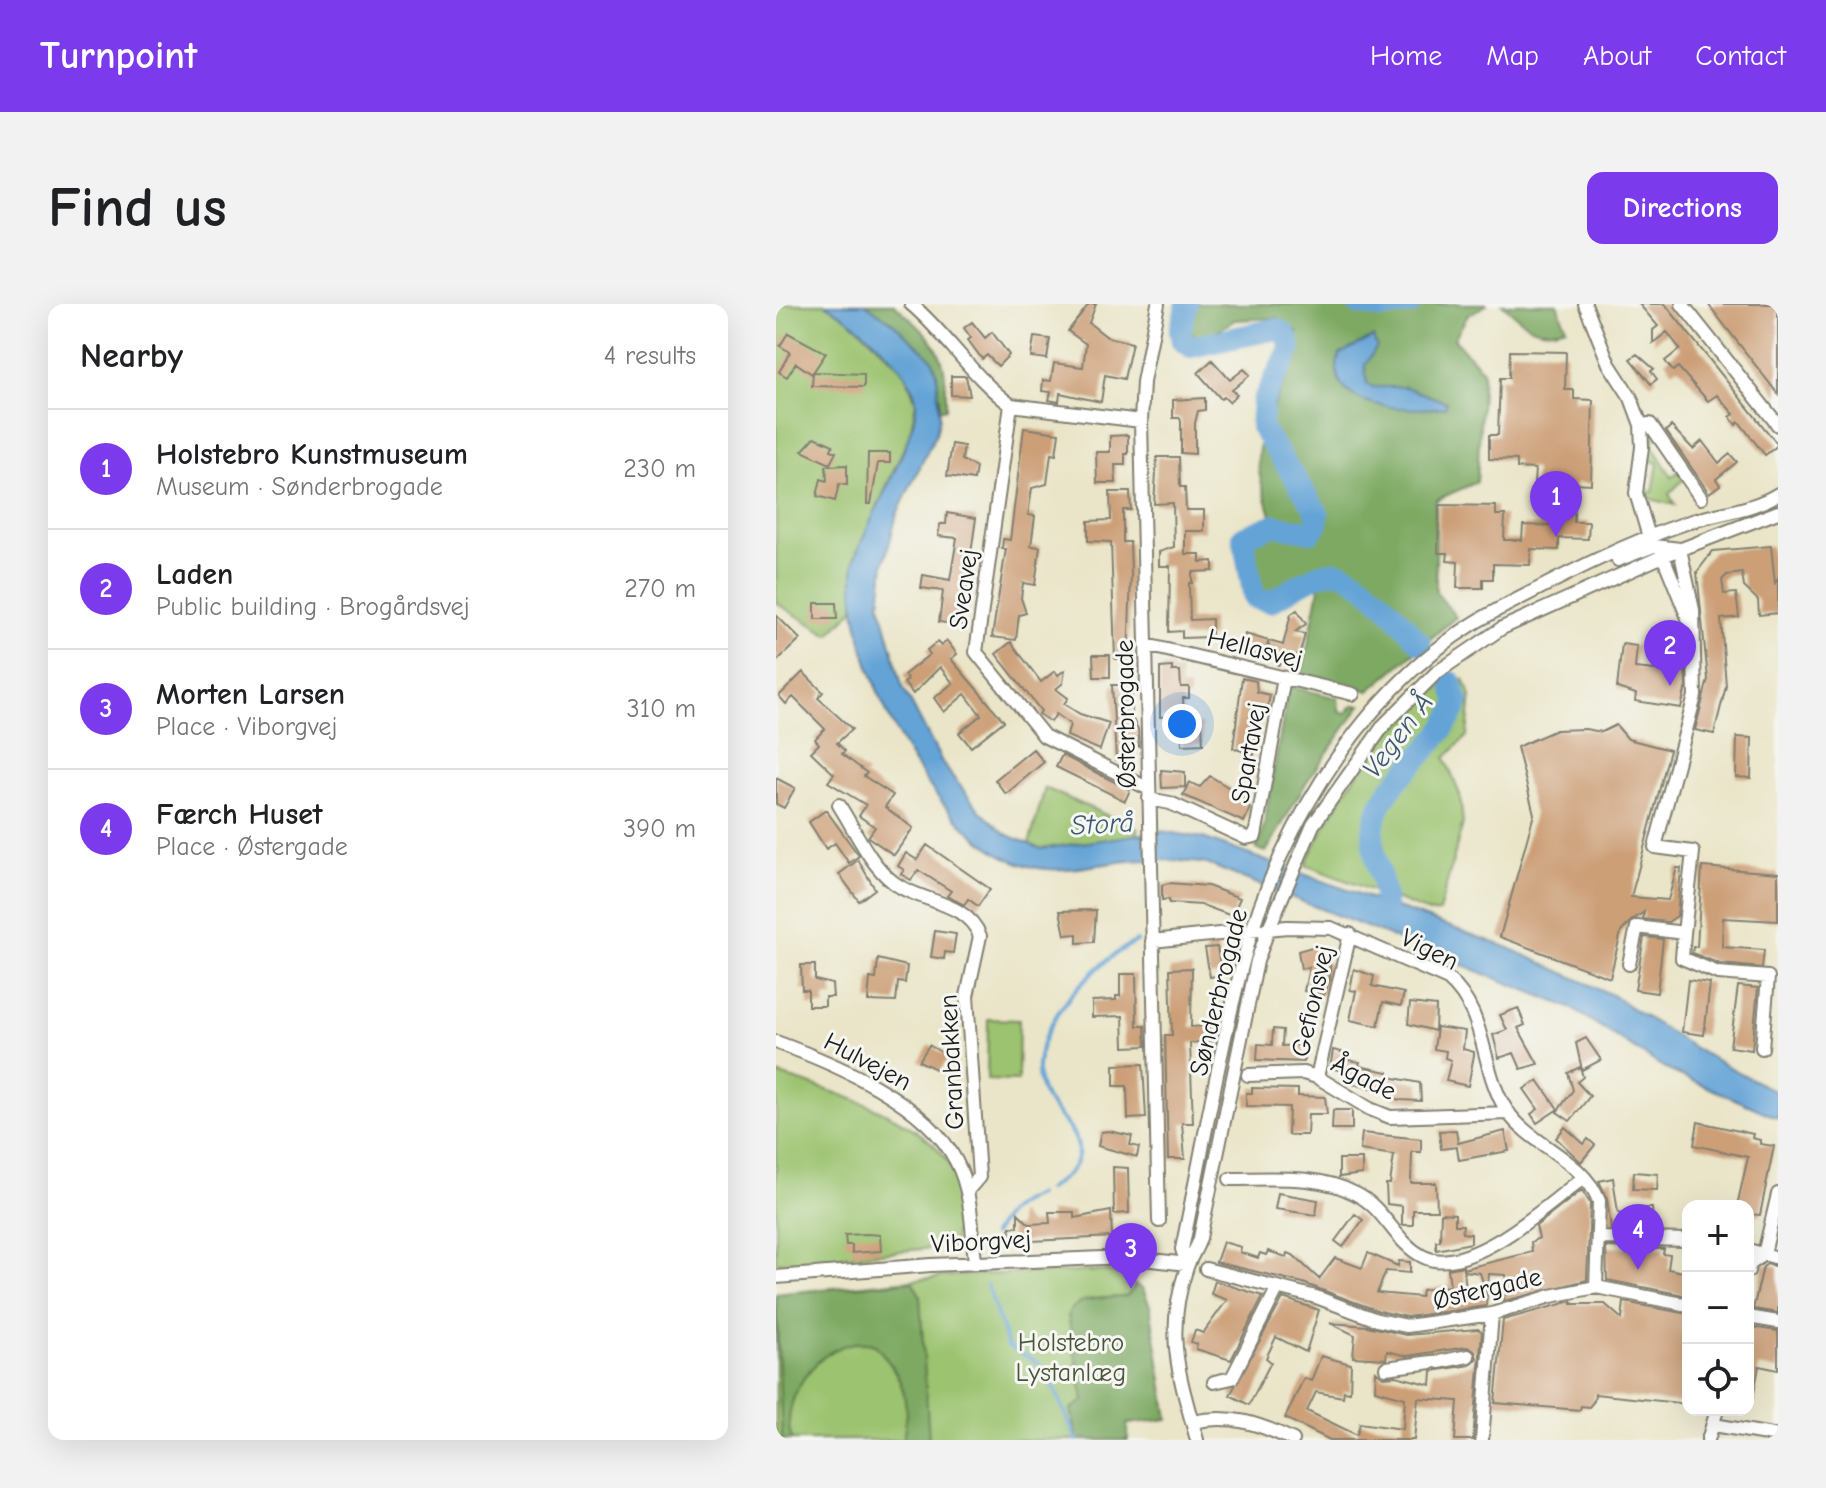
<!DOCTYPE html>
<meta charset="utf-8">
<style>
:root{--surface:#fff;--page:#f2f2f2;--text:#202124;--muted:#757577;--line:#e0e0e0;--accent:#7c3aed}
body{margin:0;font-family:"Comic Neue",sans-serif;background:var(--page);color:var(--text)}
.controls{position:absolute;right:24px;bottom:24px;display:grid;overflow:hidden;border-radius:16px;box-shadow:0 8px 32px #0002}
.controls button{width:72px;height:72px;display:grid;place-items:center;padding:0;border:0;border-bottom:2px solid var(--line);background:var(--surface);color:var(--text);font:40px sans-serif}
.you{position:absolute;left:406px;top:420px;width:28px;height:28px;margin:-20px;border:6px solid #fff;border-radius:50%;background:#1a73e8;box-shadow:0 0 0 12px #1a73e833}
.badge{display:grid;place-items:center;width:52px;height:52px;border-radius:50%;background:var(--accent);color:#fff;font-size:26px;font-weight:700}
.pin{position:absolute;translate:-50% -66px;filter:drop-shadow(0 2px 4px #0008)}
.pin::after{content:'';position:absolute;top:42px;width:28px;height:24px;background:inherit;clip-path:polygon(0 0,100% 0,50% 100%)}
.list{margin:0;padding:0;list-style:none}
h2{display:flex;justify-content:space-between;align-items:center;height:104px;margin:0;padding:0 32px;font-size:34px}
h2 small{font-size:26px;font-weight:400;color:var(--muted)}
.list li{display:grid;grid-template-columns:52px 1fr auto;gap:24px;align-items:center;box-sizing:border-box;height:120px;padding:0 32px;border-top:2px solid var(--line)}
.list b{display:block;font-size:30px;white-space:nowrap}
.list p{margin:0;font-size:26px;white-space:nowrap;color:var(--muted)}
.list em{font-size:26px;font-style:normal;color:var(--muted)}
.icon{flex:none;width:44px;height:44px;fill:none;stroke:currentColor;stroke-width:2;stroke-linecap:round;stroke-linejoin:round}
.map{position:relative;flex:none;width:1002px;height:1136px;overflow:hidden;border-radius:16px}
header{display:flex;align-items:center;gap:48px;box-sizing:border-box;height:112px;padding:0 40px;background:var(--accent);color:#fff}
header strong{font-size:38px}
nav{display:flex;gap:44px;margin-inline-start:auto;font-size:28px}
.intro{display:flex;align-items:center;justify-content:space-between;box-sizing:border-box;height:192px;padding:0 48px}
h1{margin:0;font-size:56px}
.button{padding:20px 36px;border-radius:16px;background:var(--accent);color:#fff;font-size:28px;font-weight:700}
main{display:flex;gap:48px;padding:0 48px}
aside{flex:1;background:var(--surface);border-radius:16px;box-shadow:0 8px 32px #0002}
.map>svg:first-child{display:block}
.green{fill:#9cc36f;stroke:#5c7046;stroke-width:2}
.forest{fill:#7da962;stroke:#4c623f;stroke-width:2}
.water{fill:#63a3d6;stroke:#406079;stroke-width:2}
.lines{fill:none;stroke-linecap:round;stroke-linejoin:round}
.stream{stroke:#63a3d6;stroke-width:4}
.river{stroke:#63a3d6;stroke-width:22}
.building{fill:#cc9f77;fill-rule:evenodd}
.minor-casing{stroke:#838072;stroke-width:16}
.minor{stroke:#fff;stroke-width:12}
.labels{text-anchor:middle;stroke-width:6;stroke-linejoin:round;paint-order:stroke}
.street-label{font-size:26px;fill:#1c1c1c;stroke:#f6f6f2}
.park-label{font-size:26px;fill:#495639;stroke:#f6f6f2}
.water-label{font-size:28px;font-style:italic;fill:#3c5970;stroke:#f6f6f2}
</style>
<header>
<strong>Turnpoint</strong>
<nav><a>Home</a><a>Map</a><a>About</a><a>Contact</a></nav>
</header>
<div class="intro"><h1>Find us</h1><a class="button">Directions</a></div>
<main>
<aside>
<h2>Nearby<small>4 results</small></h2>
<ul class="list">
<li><span class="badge">1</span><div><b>Holstebro Kunstmuseum</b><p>Museum · Sønderbrogade</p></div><em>230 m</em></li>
<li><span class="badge">2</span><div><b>Laden</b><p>Public building · Brogårdsvej</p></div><em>270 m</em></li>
<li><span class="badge">3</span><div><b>Morten Larsen</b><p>Place · Viborgvej</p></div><em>310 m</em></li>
<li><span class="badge">4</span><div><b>Færch Huset</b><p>Place · Østergade</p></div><em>390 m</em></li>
</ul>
</aside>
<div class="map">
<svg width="1002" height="1136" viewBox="0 0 1002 1136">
<rect width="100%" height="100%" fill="#f6f6f2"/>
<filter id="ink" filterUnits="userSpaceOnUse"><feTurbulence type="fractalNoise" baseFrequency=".0125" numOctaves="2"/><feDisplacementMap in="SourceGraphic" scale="16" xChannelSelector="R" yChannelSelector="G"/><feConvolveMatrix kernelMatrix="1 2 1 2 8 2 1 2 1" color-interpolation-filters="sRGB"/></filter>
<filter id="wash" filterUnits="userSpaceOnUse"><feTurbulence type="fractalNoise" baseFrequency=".006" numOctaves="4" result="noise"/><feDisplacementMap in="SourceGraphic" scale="32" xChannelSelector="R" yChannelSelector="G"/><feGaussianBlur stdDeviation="1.8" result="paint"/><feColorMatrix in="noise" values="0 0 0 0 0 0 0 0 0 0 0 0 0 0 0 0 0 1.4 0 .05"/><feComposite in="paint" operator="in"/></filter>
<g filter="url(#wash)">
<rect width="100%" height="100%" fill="#eae5c8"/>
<path class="green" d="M0 0H49L72 14 128 67 140 98 134 130 78 255V305L53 331 0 299Z
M872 125 880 134 876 141 896 173 902 167 908 175 893 190 899 201 866 193 867 189 877 188 882 159 871 156Z
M678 374 688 375 695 392 691 432 669 454 684 491 687 519 663 608 655 609 529 561C562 493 610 413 678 374Z
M269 484 362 525 361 531 265 545 253 540Z
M212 715 243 716 242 777 211 776Z
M0 770C51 785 157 815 178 869 188 894 182 917 177 942L0 959Z
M328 967C350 968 366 983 374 1002L392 1115 351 1120 352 1136H0V990L184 971Z"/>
<path class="forest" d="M89 0H118C162 40 171 44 170 105H164V93L115 17Z
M419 0H581L604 9 628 7 633 0H712L692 11 678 35 707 67 701 178 660 196V288L680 313 593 387 526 371 544 280 495 291 483 287 474 241 496 216C492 197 481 172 482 153 484 114 526 59 521 27L501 14 459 16 426 36 418 33 414 26Z
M726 0H781L790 23C760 34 747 18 726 0Z
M516 383 562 394 563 407 570 409 577 401H585L530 479 490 548 480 545 488 521 512 387Z
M136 977 144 991 153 1136H127C135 1095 127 1072 99 1041 52 1026 0 1092 16 1136H6L0 990Z
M360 981 367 985 374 1002 392 1115 351 1120 352 1136H302L295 1105 308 1097 292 1011C302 989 330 996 351 992Z"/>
<path class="water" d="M49 0H89L115 17 156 55 161 68 164 112 160 130 121 210 108 260 104 300 126 381 168 462 205 508 230 530 265 545 385 527 427 534 733 644 834 690 923 747 1002 789V814L892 766 795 704 431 560C404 556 380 555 353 557 321 560 288 570 256 563 158 541 65 352 78 257 80 248 86 238 89 229 104 195 139 134 140 100 140 65 76 16 49 0Z
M597 33 601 43 589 61 591 79 597 83H629L670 98V103C637 108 543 106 564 50Z"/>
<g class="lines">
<path class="stream" d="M271 886C286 875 304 865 302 844 299 822 274 807 266 787 244 733 316 659 361 637
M217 931C229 909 238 900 261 891
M211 981 232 1042 261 1058 271 1068 301 1136"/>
<path class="river" d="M411 0 404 27 406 37 415 43 500 25C510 29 513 33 514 45L487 97 485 123 542 209 541 220 535 228 497 221 467 233 478 294 494 298C511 289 536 270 555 268 581 264 628 321 645 340
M582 0 604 4 635 0
M607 612C616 585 592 553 598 521 607 473 665 446 682 398L675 378"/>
</g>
<g id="blocks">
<path class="building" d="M313 0H320L313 19 331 33 356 39 348 75 329 71 325 98 284 89 283 98 273 96 275 88 266 87 267 76 275 77 278 59 307 63 310 40 292 27Z
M863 0H889L1002 141 989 151 963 118 960 121 954 113 958 110 941 91 932 97 902 63 897 67 889 57 904 45 891 28 877 39V26L882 22Z
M932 0H1002V90Z
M196 18 209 34 216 28 233 51 222 62 211 51 206 55 192 36 195 34 188 24Z
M12 29 50 49 36 70 20 59 11 73 3 68 14 48 4 42Z
M258 33 274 35 271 55 255 53Z
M734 47 790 48 789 86H798V95L817 96 815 180 799 179 798 218H813L812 235 783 234V246L755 245 754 261 717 260V275H707V284H681L682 258 671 257 672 249H662L663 201 720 202V211H729L728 236H746L747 221 774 222 775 179H758L759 165 741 164V156L713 155V131H722L724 74H733Z
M861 50 878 65 875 67 881 75 875 80 854 55Z
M436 56 454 76 468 65 474 71 456 86 461 91 453 98 448 93 445 95 422 69Z
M37 68 88 70V83L36 82Z
M175 72H190L194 92 175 91Z
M429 94V106L422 107 419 119V150L405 149V118L404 114H397V96Z
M895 122 917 145 926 137 943 159 954 150 961 158 940 175 944 181 933 189 890 127Z
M248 124 283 129 280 151 275 150 271 180 256 184 252 211 259 212 255 242 264 243 259 281 247 279 245 294 250 309 243 311 240 336 216 333 230 245H226L227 235 234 236Z
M352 131V150H349V161H339L340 179H321L320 148H334V132Z
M39 133 57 141 55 146 60 148 54 160 26 147Z
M176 140 188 142 186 156 200 163 198 176 171 172Z
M92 149H114V159H102L95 200H91Z
M381 153H403L404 183H409L410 206H428V227H409V250H424V258L437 257V267L416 268V279H413L414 316 436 315V333L406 334V327L393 328 394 262H383V248L398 243 397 199 378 200Z
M71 161V181L63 180 59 197 41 192 45 175 51 177 50 162Z
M334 188H354L355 206H347V238H354L355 270 352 355H339L335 238 312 237V217L335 216Z
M171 209 200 214 185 321 163 318 167 287 145 284 147 271 174 276 181 234 162 232 164 220H170Z
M995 242 999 279 1002 275V309L983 311 982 296 968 283 966 269 951 271 946 276 948 290 960 289 963 313 945 315 950 382 938 430 919 426 932 375 921 268 937 247Z
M39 299H60L61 315H39Z
M521 306 530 320 519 328 529 330 524 349 502 361 492 339 488 354 465 345 469 330 507 341 515 310Z
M0 311 24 335 0 358Z
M171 337 181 350 175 355 228 417 195 443 183 429 205 411 189 390 168 408 158 394 177 379 164 363 137 390 128 379 132 376 128 371 154 350 151 346 161 338 165 342Z
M235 338 265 378 279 367 282 371 289 366 287 379 280 385 292 394 288 400 304 410 333 419 324 446 291 432 294 420 280 410 275 418 263 410 265 407 220 350Z
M846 340 861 342 859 364 879 366 881 352 909 353 910 382 905 404 859 397 860 390 841 384Z
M317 351H334V373H318Z
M396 363V367H404L405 383H413V394H407L408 412 384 413V364Z
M27 368 47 388 42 394 76 425 61 439 69 447 66 450 91 469 88 472 117 491 109 503 137 524 118 551 92 533 99 523 83 512 90 501 52 478 58 470 35 448 43 440 39 435 49 425 17 393 10 400 3 392Z
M466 374 480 377 481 388 494 391 491 407 485 406 478 451 457 444Z
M336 381H346V388H356V414L362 425 363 442 354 443V455L340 456Z
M405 419 426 420 427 440 406 441Z
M840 421 852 435 894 446 855 593 892 596 901 564H905L901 612 892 618 867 615 868 608 855 617 845 628 834 674 724 633 758 510 741 443 780 426 809 425 826 428Z
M961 433 976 434 975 474 960 473Z
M257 445 268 458 230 490 219 476Z
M286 451 354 486 349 497 280 463Z
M385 466 409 468V483L386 484Z
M434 472 470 494 467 500 474 504 468 518 407 491 413 478 424 483Z
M0 474 19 484 8 504 0 500Z
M50 506 83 552 73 559 59 539 50 545 33 518Z
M151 541 214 585 202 602 192 595 188 601 171 592 175 587 142 566 135 576 125 570 128 566 122 562 130 549 141 556Z
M82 556 99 585 83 597 63 570Z
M926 563 1002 569V617L947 614 946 643 988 646 986 664 944 660 916 649 917 643H921Z
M393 579 432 582 464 594 456 612 426 601 393 599V595L386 596V581Z
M320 606 318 638 301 639V630L289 631 284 607Z
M159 627 180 630 177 649 169 648 168 655 155 653Z
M868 633 887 635 881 689 859 686Z
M543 641 547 658 554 659V675L548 691 528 687 533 663 525 665 522 647Z
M441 643 446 671 434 673 429 644Z
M102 655 131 662 129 679 122 678 120 698 92 697 94 674 100 675Z
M25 661H39V676L56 680 57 693H49V702H32V686H26Z
M416 664 415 723 432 722 437 737 414 739 417 819H406L409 855H392L389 731H396L394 665Z
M578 665 598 672 596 682 628 689 625 702 607 698 602 722 574 716 580 687 574 686Z
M344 670H360L361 722H369L370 742 348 743 347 712 316 713V697L340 696V692H344Z
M912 676 934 679 928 731 906 728Z
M962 682 982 684 976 746 954 743Z
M634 699 660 702 659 727 632 720Z
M742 704 749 721 742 724 762 760 745 765 738 749 723 754 717 731 731 726 724 711Z
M661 723 689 727 687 745 698 748V751L692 782 670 777 675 756 669 754 670 747 658 745Z
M497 725 507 726 506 742 528 741V758L481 756 482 740 496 741Z
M810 734 825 756 806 766 800 739Z
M153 741 173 753 164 767 143 757Z
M557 746 574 750 572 756 584 758 583 762 612 768V772L618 774 644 779 645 797 623 796 610 790V787L577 780 570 776 572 768 554 764Z
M367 760 370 814 352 815 351 782H338V761Z
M804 763 807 773 801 778 814 792 794 817 781 808 797 786 792 769Z
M762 776 782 805 761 819 755 810 762 805 748 785Z
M476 784 522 785V792L549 793 551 810H532L531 831H512L513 803 470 802V789H476Z
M557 806H576V825H556Z
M922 818 977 830 976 834 984 836V840L998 842 984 911 972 910V902H961L972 853 918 841Z
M789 823 808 840 812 835 819 841 805 858 780 834Z
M680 826 682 839 729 827 733 847 683 856 681 843 665 845 663 827Z
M333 827 356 832 354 841 363 843 361 853 322 842 325 828Z
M586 829 645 835V848H636L635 879H660L661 906H637V921H626V902L611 900 610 880H614L618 851 584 846Z
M563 855H586V870L563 873Z
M337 863 352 864 353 909 338 910Z
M858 868 882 870 881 886 857 885Z
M837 874 842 909 847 910 851 926 835 925 831 894 823 877Z
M806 886 814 899 811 976 728 997 730 971 713 970 710 1002 631 1013 603 1007 527 979 440 958 447 938 465 943 464 948 482 954 484 949 490 951 492 947 510 953 511 949 517 951 543 975 559 954 586 964 592 949 622 962 623 957 634 958V969L610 967 601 989 645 993 646 986 674 982 672 965 687 962V965L756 948 755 938 763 934 760 922ZM688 967 704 969 710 988 691 993Z
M502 889 542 896 540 911 499 905Z
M861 904H876L878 926H855V910H861Z
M335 907 336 933 235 938 234 923H242V909L253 920 274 919 273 908H298V914Z
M665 909 679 910V921H687L686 929 695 930V939L660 946V937H664Z
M579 910 587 916 567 943 559 937Z
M91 930 104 931 105 947 76 949V941H70L69 931Z
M830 943 888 945 887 950 894 951 892 965 912 969V992L831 976Z
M991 960 1002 963V1009L977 1005 987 963Z
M439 977 487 992 455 1056 420 1045 421 1040 415 1038 419 1026 427 1029 451 996 435 990Z
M507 994 543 1006 530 1048 500 1033 490 1054 495 1058 473 1101 454 1091Z
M796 997V1000H829L846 1015 848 998 912 1010V1100L819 1090 818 1097 813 1103 805 1102 804 1106 719 1099 727 1016Z
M554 1019 591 1022 630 1031 702 1025 706 1028 697 1136H679L682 1097 642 1094 638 1136H554L509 1114 528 1074 535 1077 545 1052 575 1060 574 1088 568 1087 567 1093 540 1088 531 1107 581 1131 584 1119 627 1125 629 1094 599 1086 600 1067 607 1073 620 1072 655 1081 656 1067 694 1061 701 1054 699 1047 691 1043 631 1052 611 1047 610 1055 577 1053 579 1031Z
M974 1023 1002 1027V1066L983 1062 977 1094 972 1093Z"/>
</g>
</g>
<g filter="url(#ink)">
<use href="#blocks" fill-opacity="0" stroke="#838072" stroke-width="2"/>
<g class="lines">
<g class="minor-casing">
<path id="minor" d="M135 0C171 30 197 74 235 101L365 117
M382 0 367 78 365 117 383 917
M809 0 833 60 855 94 865 121 866 143 860 189 873 233
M906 0 1002 121
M235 101 200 348 268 432 373 485
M865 121 874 120 925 194
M904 245 917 306 919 392 879 543 917 548 908 629
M887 252 914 319
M842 256 878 242 904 245
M370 341 577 390
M373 495 394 499 470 534 479 532 508 374
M63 501C79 526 93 559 117 578 144 599 190 596 204 632L191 692 203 873 191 887
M376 637 511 623 555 624 672 675C712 709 704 766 731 807 755 842 807 855 823 897L820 983
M853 660 861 623 908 629 906 654 942 669 992 673 986 744
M0 738C60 760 150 798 180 857 196 887 196 926 199 959
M472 771 527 769 541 773 594 805 614 813 733 809
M541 773 574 630
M454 875C495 875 543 870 580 890 609 904 618 937 646 952 691 976 773 900 808 873
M823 934 912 936
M972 946 1002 954
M988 950 1002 890
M411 960 406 945C426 848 443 749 468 654 504 518 596 371 723 305 783 274 845 241 910 219 940 209 975 207 1002 190
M430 965 540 993 601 1016 631 1022 716 1010 775 992 820 983 912 1001
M972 967 974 960 988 950
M0 973 155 961 350 953 411 960
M972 1013 1002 1018
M663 1058 692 1052
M610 1064 656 1058
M438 1078 456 1074 501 985
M416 1118C455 1110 482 1119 517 1136
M938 1121 1002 1132
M421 1136C403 1071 388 1030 411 963 414 953 421 945 424 934L481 657 492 626 537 521 608 421 660 369 726 324 887 252 1002 208
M706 1136 716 1010
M932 1136 941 1106"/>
</g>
<use href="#minor" class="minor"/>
</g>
</g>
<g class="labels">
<g class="street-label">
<text transform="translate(187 285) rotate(-82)" y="9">Sveavej</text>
<text transform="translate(479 344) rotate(14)" y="9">Hellasvej</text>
<text transform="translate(349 410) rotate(-91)" y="9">Østerbrogade</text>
<text transform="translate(472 449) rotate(-80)" y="9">Spartavej</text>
<text transform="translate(654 645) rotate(27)" y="9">Vigen</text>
<text transform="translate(442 688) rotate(-76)" y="9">Sønderbrogade</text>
<text transform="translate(536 697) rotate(-77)" y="9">Gefionsvej</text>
<text transform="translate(92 757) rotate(28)" y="9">Hulvejen</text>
<text transform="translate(175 758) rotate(-93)" y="9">Granbakken</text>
<text transform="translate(588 773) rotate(27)" y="9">Ågade</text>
<text transform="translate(205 937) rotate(-3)" y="9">Viborgvej</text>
<text transform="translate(711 984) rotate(-13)" y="9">Østergade</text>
</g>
<g class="park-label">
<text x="295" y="1047">Holstebro<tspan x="295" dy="30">Lystanlæg</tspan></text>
</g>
<g class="water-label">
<text transform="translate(621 431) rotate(-53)" y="10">Vegen Å</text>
<text transform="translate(326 519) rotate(-3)" y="10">Storå</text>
</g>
</g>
</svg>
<div class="controls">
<button>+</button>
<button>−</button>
<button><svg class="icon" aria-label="locate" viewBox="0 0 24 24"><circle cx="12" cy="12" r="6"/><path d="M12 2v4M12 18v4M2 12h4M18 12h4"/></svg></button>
</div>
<div class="you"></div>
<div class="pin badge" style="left:780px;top:233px">1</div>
<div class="pin badge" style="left:894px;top:382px">2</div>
<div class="pin badge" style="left:355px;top:985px">3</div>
<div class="pin badge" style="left:862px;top:966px">4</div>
</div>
</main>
